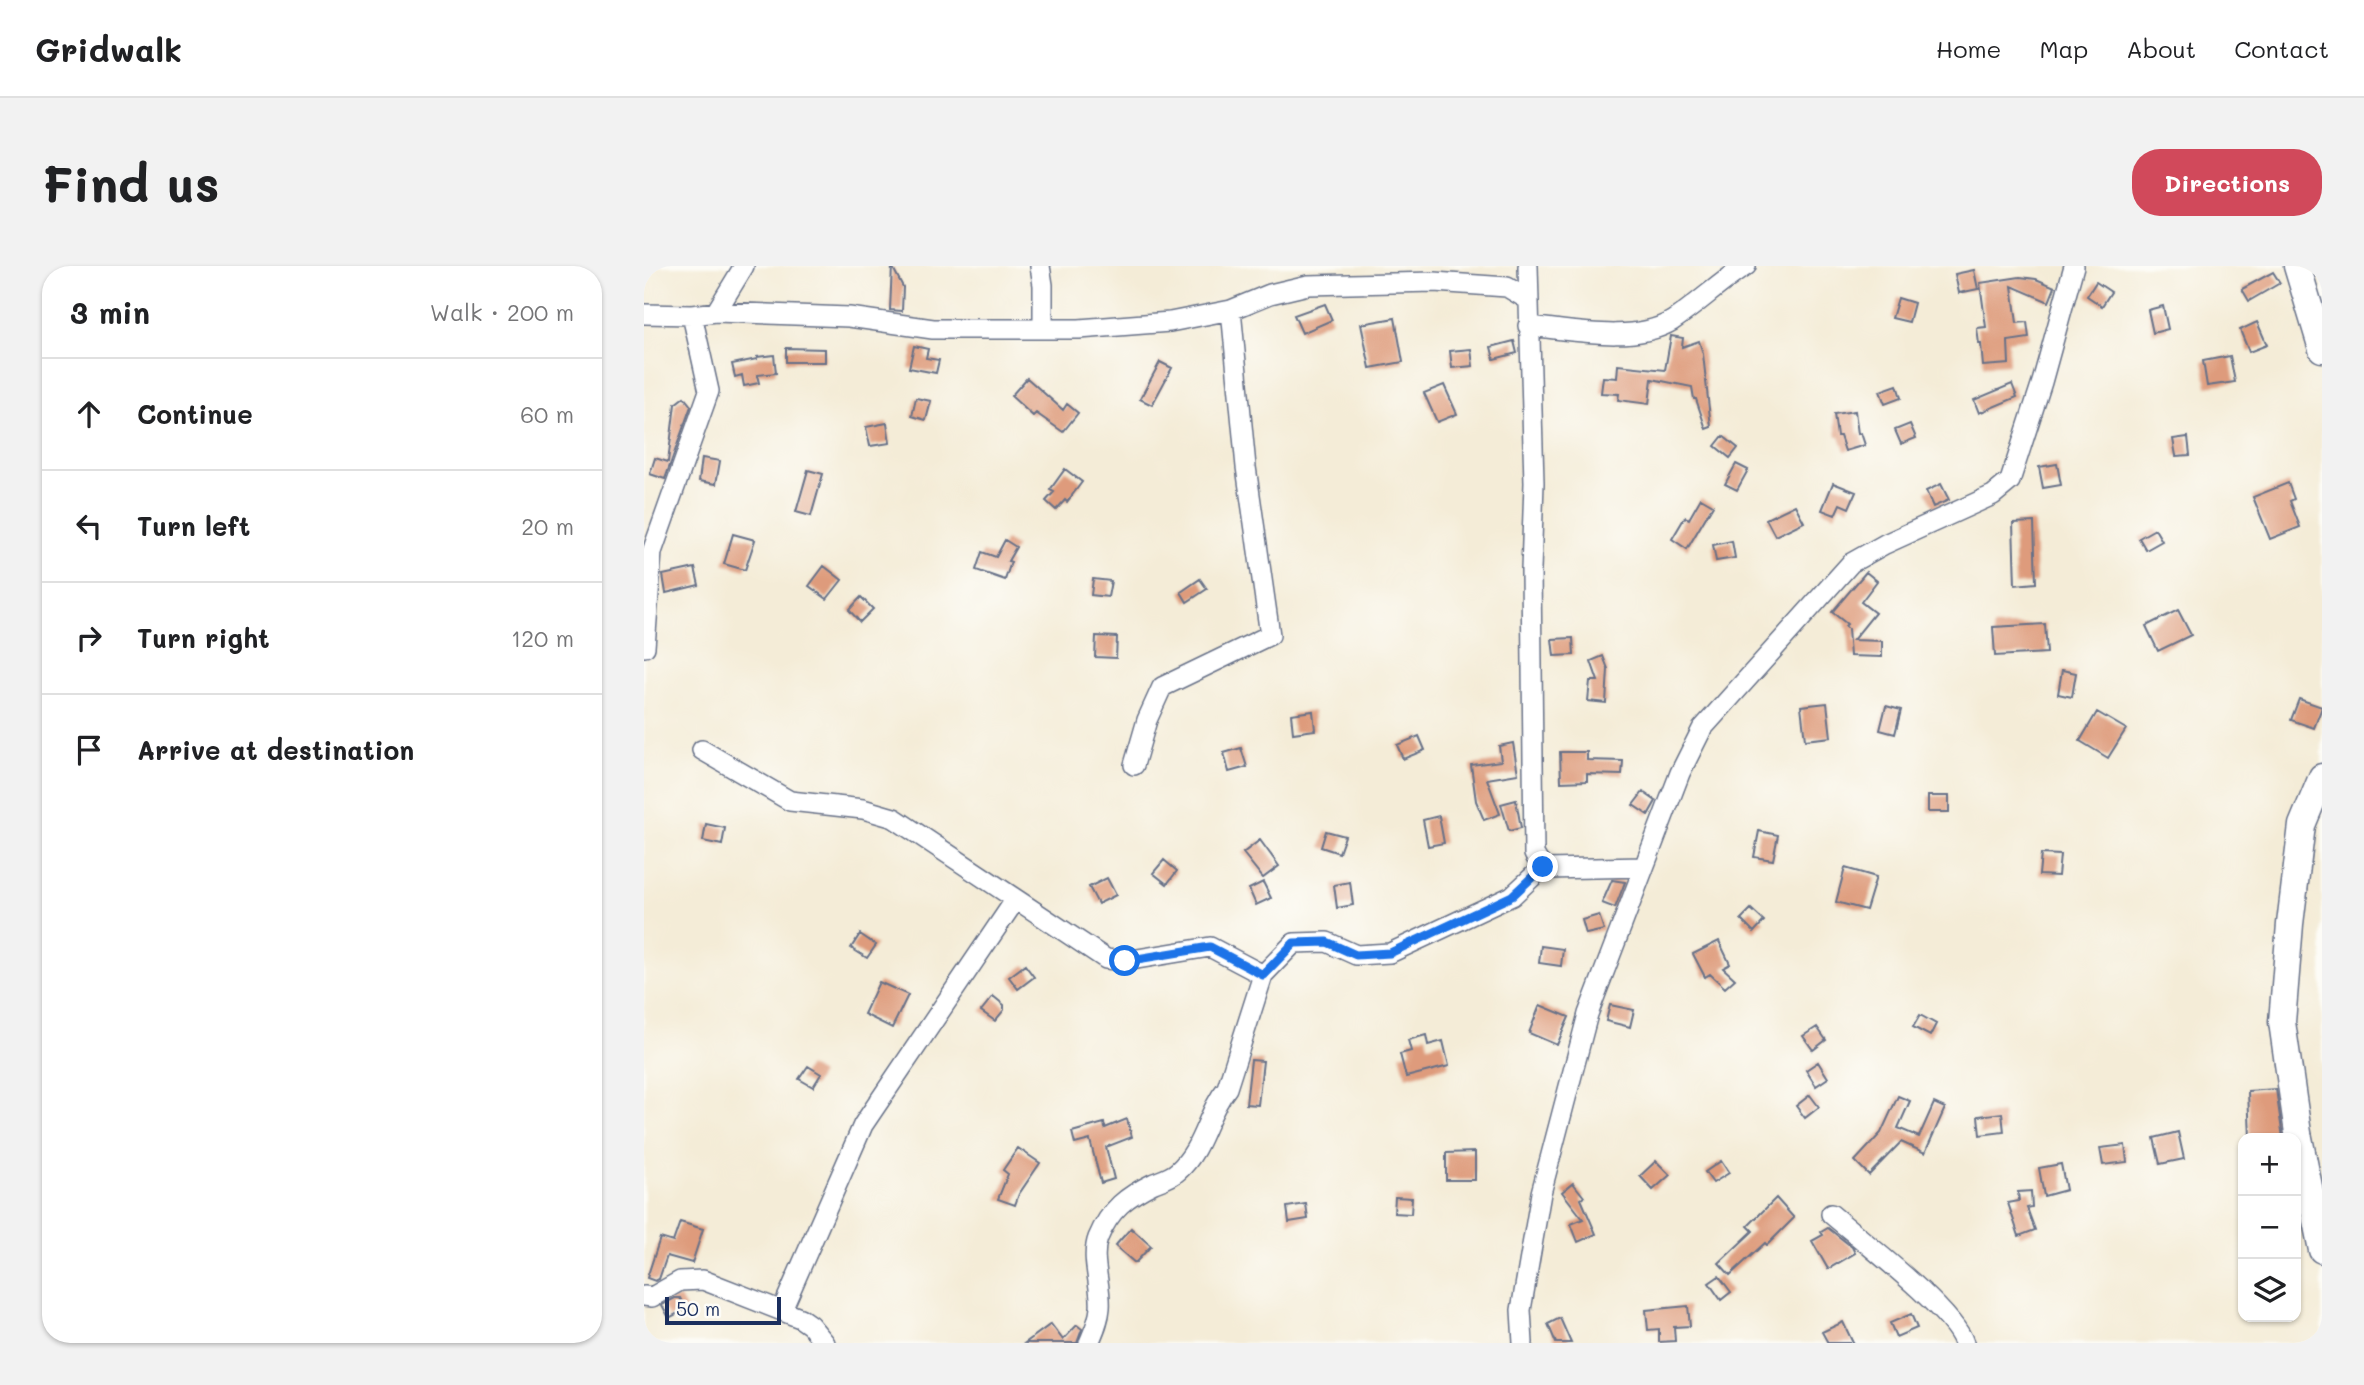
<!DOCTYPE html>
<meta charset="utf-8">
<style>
:root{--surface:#fff;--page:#f2f2f2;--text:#202124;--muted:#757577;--line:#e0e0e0;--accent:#d1495b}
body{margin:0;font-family:Mali,sans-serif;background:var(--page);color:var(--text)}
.controls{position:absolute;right:21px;bottom:21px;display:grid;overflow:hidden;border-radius:14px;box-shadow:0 2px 5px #0004}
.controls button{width:63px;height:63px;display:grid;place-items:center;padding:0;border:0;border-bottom:2px solid var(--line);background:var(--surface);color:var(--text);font:35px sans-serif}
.scale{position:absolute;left:21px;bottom:18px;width:116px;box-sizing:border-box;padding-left:7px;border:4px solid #1b2f5e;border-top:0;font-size:19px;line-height:24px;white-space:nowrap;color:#1b2f5e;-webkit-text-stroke:5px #fdfcf7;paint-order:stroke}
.stop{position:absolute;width:21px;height:21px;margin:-16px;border:5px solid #1a73e8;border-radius:50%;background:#fff}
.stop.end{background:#1a73e8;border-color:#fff;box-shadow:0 2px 7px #0008}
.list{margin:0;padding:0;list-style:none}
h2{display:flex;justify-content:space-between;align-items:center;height:91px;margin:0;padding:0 28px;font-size:30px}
h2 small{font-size:23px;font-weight:400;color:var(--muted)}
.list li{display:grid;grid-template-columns:46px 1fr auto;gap:21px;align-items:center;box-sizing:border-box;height:112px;padding:0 28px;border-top:2px solid var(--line)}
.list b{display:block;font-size:26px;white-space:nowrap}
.list em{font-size:23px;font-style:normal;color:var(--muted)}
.icon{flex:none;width:38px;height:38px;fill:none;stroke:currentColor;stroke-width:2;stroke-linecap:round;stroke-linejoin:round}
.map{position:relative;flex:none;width:1678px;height:1077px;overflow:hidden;border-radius:28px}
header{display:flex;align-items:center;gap:42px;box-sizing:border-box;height:98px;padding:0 35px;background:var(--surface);border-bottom:2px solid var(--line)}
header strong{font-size:33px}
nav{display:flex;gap:38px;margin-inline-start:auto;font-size:24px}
.intro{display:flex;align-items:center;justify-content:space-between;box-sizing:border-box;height:168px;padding:0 42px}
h1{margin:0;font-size:49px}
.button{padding:18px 32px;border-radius:28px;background:var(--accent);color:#fff;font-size:24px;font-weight:700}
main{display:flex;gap:42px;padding:0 42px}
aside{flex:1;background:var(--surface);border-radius:28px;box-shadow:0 2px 5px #0004}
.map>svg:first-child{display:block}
.building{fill:#de9b7b}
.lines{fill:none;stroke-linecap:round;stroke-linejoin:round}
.street-casing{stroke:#677188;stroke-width:22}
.secondary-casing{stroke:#677188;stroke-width:29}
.street{stroke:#fff;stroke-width:19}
.secondary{stroke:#fff;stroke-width:26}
.route{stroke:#1a73e8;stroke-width:9}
</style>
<header>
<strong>Gridwalk</strong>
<nav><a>Home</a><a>Map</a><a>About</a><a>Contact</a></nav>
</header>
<div class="intro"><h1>Find us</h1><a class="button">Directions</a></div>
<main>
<aside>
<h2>3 min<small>Walk · 200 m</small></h2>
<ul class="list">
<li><svg class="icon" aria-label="ahead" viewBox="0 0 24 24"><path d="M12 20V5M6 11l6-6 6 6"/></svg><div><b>Continue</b></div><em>60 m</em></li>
<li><svg class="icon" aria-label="left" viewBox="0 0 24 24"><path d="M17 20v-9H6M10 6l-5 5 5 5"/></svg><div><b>Turn left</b></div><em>20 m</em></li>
<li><svg class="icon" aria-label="right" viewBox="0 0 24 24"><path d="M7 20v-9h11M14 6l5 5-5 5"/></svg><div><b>Turn right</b></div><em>120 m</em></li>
<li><svg class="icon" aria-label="arrive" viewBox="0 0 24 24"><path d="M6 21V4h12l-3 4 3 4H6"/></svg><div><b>Arrive at destination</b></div></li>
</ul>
</aside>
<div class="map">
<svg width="1678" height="1077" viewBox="0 0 1678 1077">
<rect width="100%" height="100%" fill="#fdfcf7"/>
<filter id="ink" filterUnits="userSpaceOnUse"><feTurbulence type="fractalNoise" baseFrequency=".0143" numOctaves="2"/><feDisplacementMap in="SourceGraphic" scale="14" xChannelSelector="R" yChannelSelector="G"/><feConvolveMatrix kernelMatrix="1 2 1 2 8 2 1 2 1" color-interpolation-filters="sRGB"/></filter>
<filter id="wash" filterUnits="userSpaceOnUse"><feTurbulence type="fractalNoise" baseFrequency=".00686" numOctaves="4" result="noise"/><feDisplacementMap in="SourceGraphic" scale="28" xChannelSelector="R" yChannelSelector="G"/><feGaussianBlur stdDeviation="1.57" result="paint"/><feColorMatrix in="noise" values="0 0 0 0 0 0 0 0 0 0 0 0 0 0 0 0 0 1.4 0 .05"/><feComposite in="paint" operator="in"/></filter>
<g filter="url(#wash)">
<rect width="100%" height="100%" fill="#f4ecd7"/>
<g id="blocks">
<path class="building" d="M248 0 259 21 258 45 246 44Z
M1330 4 1334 23 1315 27 1311 8Z
M1629 6 1636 17 1605 35 1598 23Z
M1376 11 1392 13 1411 21 1405 36 1368 20 1373 57 1383 56 1385 72 1364 75 1365 98 1339 100 1337 78H1335L1333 62 1342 61 1336 17Z
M1452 16 1467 26 1458 40 1443 30Z
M1254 32 1270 37 1265 56 1248 52Z
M681 38 688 54 658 67 650 49Z
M1519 40 1524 63 1509 67 1504 44Z
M751 52 759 96 726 102 717 58Z
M1613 56 1623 79 1605 86 1596 64Z
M1027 70 1039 72 1038 81 1055 75 1059 88 1067 161 1062 163 1052 133H1050L1048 121 1008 113 1005 138 974 134 975 128 957 127 959 111 973 112 974 99 1021 104Z
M870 75 873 87 850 93 847 81Z
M270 80 284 83 282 92 295 94 292 107 265 102Z
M142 82 181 83V96H142Z
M827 83 829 100 808 102 806 85Z
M130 89 132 107 113 109 115 117 100 120 98 109 91 111 88 98 113 93V91Z
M1586 90 1591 116 1563 120 1559 95Z
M516 96 528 102 508 139 496 133Z
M383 112 419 144 423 138 434 147 419 166 392 147 389 150 367 130Z
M1368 118 1373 131 1335 147 1330 134Z
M800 119 813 148 793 156 780 127Z
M1253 119 1257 132 1241 138 1236 125Z
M40 131 47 140 21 213 6 208 11 192 24 196 31 138Z
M272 132 287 135 282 154 268 150Z
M1211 145 1214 168 1217 167 1221 179 1201 185 1196 170H1193L1190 148Z
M243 157 246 177 226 180 222 161Z
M1266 158 1272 172 1257 178 1251 164Z
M1079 170 1094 182 1086 192 1071 180Z
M1544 171 1546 189 1532 190 1529 173Z
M58 192 76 195 72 218 55 215Z
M1092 198 1104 204 1093 224 1081 218Z
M1413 198 1417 219 1399 222 1395 201Z
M421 203 438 216 423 236 421 234 412 244 402 235 410 226 406 224Z
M164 204 179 208 167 250 152 246Z
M1189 217 1212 226 1205 242 1196 238 1191 249 1178 244Z
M1644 217 1650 233 1646 235 1656 261 1626 273 1609 231Z
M1297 218 1305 234 1289 241 1282 225Z
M1057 232 1069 239 1043 283 1028 273 1041 251 1045 253Z
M1151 239 1160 256 1131 270 1122 253Z
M1390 256 1392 317 1371 319 1369 257Z
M1511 263 1518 275 1502 284 1495 272Z
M89 268 111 274 101 304 80 298Z
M361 274 372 281 364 295 367 296 361 314 332 304 338 286 352 291Z
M1088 275 1091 292 1072 295 1069 279Z
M180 300 198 314 183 333 165 320Z
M51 302 55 319 22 327 19 309Z
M1222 306 1233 315 1217 336 1231 347 1209 374 1238 375V391L1206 390 1204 363 1201 360 1203 358 1188 346Z
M449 313 467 315 464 331 447 329Z
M556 313 563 323 543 336 537 326Z
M217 331 229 343 216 356 205 344Z
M1534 344 1547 369 1514 385 1502 360Z
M1401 358 1403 387 1351 390 1349 361Z
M452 370 473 371 472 392 451 391Z
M929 372 930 389 910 390 908 373Z
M959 390 964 403 962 437 944 435 946 415H954L947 395Z
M1418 404 1432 407 1428 431 1414 428Z
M1655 433 1678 441 1670 462 1647 454Z
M1183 437 1187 471 1161 474 1157 440Z
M1242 440 1257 444 1251 468 1236 464Z
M669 445 671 464 649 467 647 448Z
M1453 446 1482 463 1464 492 1436 475Z
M775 470 781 484 759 493 753 479Z
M869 477 874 508 843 513 856 548 840 554 832 535 827 499 857 495 855 480Z
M597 482 603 501 585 506 580 487Z
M916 486H943V494L979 495 978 509 943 508V515L917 516Z
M999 526 1012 535 1004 549 989 539Z
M1284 530H1305V546H1284Z
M872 534 877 562 865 565 857 538Z
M795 550 800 577 784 580 779 554Z
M62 558 81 562 78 579 59 575Z
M682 565 701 570 695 587 677 581Z
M1115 565 1134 569 1129 594 1110 591Z
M616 574 635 600 619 612 599 587Z
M1397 588 1416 589 1414 610 1395 609Z
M520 594 533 605 523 618 509 607Z
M1201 602 1232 611 1222 644 1192 636Z
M463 612 472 629 454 638 445 621Z
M968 614 981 616 971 642 958 637Z
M619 616 627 632 612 639 605 623Z
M706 616 709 639 693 642 690 619Z
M1107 643 1120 655 1110 666 1097 653Z
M955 649 960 664 942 668 938 654Z
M216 668 232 679 223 692 207 682Z
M1075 675 1086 698 1079 702 1091 713 1081 722 1066 708 1061 711 1049 688Z
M897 680 919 683 917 700 895 697Z
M381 699 390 711 374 723 365 711Z
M235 716 264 729 248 762 220 748Z
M349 730 360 739V744L351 755 337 745Z
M896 739 925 751 913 779 885 767Z
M966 739 990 744 986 761 962 755Z
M1276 749 1292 758 1286 770 1269 761Z
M1173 761 1182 774 1169 784 1159 770Z
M782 769 784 779 799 775 805 800 762 811 756 788 767 785 764 774Z
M607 794 619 795 614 839 602 838Z
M1174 796 1184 812 1172 820 1162 804Z
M164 800 177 808 169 821 155 813Z
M1632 823 1639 872H1606L1604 825Z
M1166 829 1175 841 1161 852 1152 840Z
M1254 830 1266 835 1254 862 1275 871 1290 837 1301 842 1281 887 1257 876 1225 909 1211 895 1237 867Z
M1358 847 1360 866 1336 869 1334 850Z
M483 853 488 871 462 881 470 913 457 917 446 874 431 878 428 866 460 857 461 862Z
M1534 866 1540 893 1516 898 1510 872Z
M1481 879 1483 896 1459 899 1456 882Z
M374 882 396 897 375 928 371 939 354 933 364 908 359 904Z
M831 886V914H802V887Z
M1012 895 1026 909 1009 924 996 910Z
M1077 895 1085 907 1069 917 1061 906Z
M1417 898 1422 924 1400 930 1395 902Z
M929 917 940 931 937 933 952 968 934 976 927 958 939 953 918 926Z
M1387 925 1388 941 1383 942 1391 964 1375 970 1364 937 1375 935 1374 926Z
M751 931 768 932 767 948 750 947Z
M1132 932 1150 952 1123 979 1121 977 1086 1009 1075 997 1109 965 1104 960Z
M662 938 664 953 645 956 643 941Z
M36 956 59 963 48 997 23 990 15 1013 11 1015 3 1012 16 972 29 976Z
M487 962 507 980 491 997 471 980Z
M1184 962 1208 981 1211 987 1184 1003 1168 975 1179 969 1177 966Z
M1075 1010 1087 1026 1077 1034 1065 1017Z
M31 1032H36L42 1043 25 1052 18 1039Z
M1044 1040 1046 1060 1030 1061 1031 1075 1015 1076V1063L1004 1064 1002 1044Z
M1267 1048 1273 1062 1252 1071 1246 1057Z
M916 1052 927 1077H912L904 1058Z
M1199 1056 1209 1077H1184L1178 1066Z
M407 1058 419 1074 433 1059 438 1063 433 1077H381Z"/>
</g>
</g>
<g filter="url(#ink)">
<use href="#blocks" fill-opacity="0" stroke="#677188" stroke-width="2"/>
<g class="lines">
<g class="street-casing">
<path id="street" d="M396 0 399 19V63
M884 0 890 217 887 304 890 588 894 595 902 603 1000 601
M72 46 100 0
M0 48 48 49 72 46 205 51 289 63H435L526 56 587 44 626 28 664 19 790 16 863 21 883 33
M884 60C927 64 990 78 1028 55 1054 38 1076 16 1102 0
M1 381 8 286 65 125 48 49
M58 484 146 535 219 543 250 552 462 693 481 695 566 681 619 709
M490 499 503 454 518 421 626 369 602 201 587 44
M1187 948C1216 973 1310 1045 1320 1077
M0 1030 8 1031 36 1015 59 1014 156 1052 166 1059 181 1077
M138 1044 219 859 372 633
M445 1077C450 1065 455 1055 456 1042 458 1020 446 993 454 972 466 943 483 930 510 917 518 914 528 911 534 905 560 882 562 848 583 822L619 709 650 677 683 676 712 689 746 687 868 630 899 601
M879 1077 877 1044 897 927 944 748 1036 507 1058 463 1207 297 1241 278 1349 229 1366 215 1398 116 1430 0"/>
</g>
<g class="secondary-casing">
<path id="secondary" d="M1653 0 1678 83
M1678 511 1658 559 1646 658 1638 756 1654 867 1678 984"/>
</g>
<use href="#street" class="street"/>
<use href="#secondary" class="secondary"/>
</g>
</g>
<g class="lines" filter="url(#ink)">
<path class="route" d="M481 695 566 681 619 709 650 677 683 676 712 689 746 687 868 630 899 601"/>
</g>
</svg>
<div class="controls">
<button>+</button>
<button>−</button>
<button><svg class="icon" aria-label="layers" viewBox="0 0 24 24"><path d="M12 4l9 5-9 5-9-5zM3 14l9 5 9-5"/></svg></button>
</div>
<div class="scale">50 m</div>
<div class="stop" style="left:481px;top:695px"></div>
<div class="stop end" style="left:899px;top:601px"></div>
</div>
</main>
